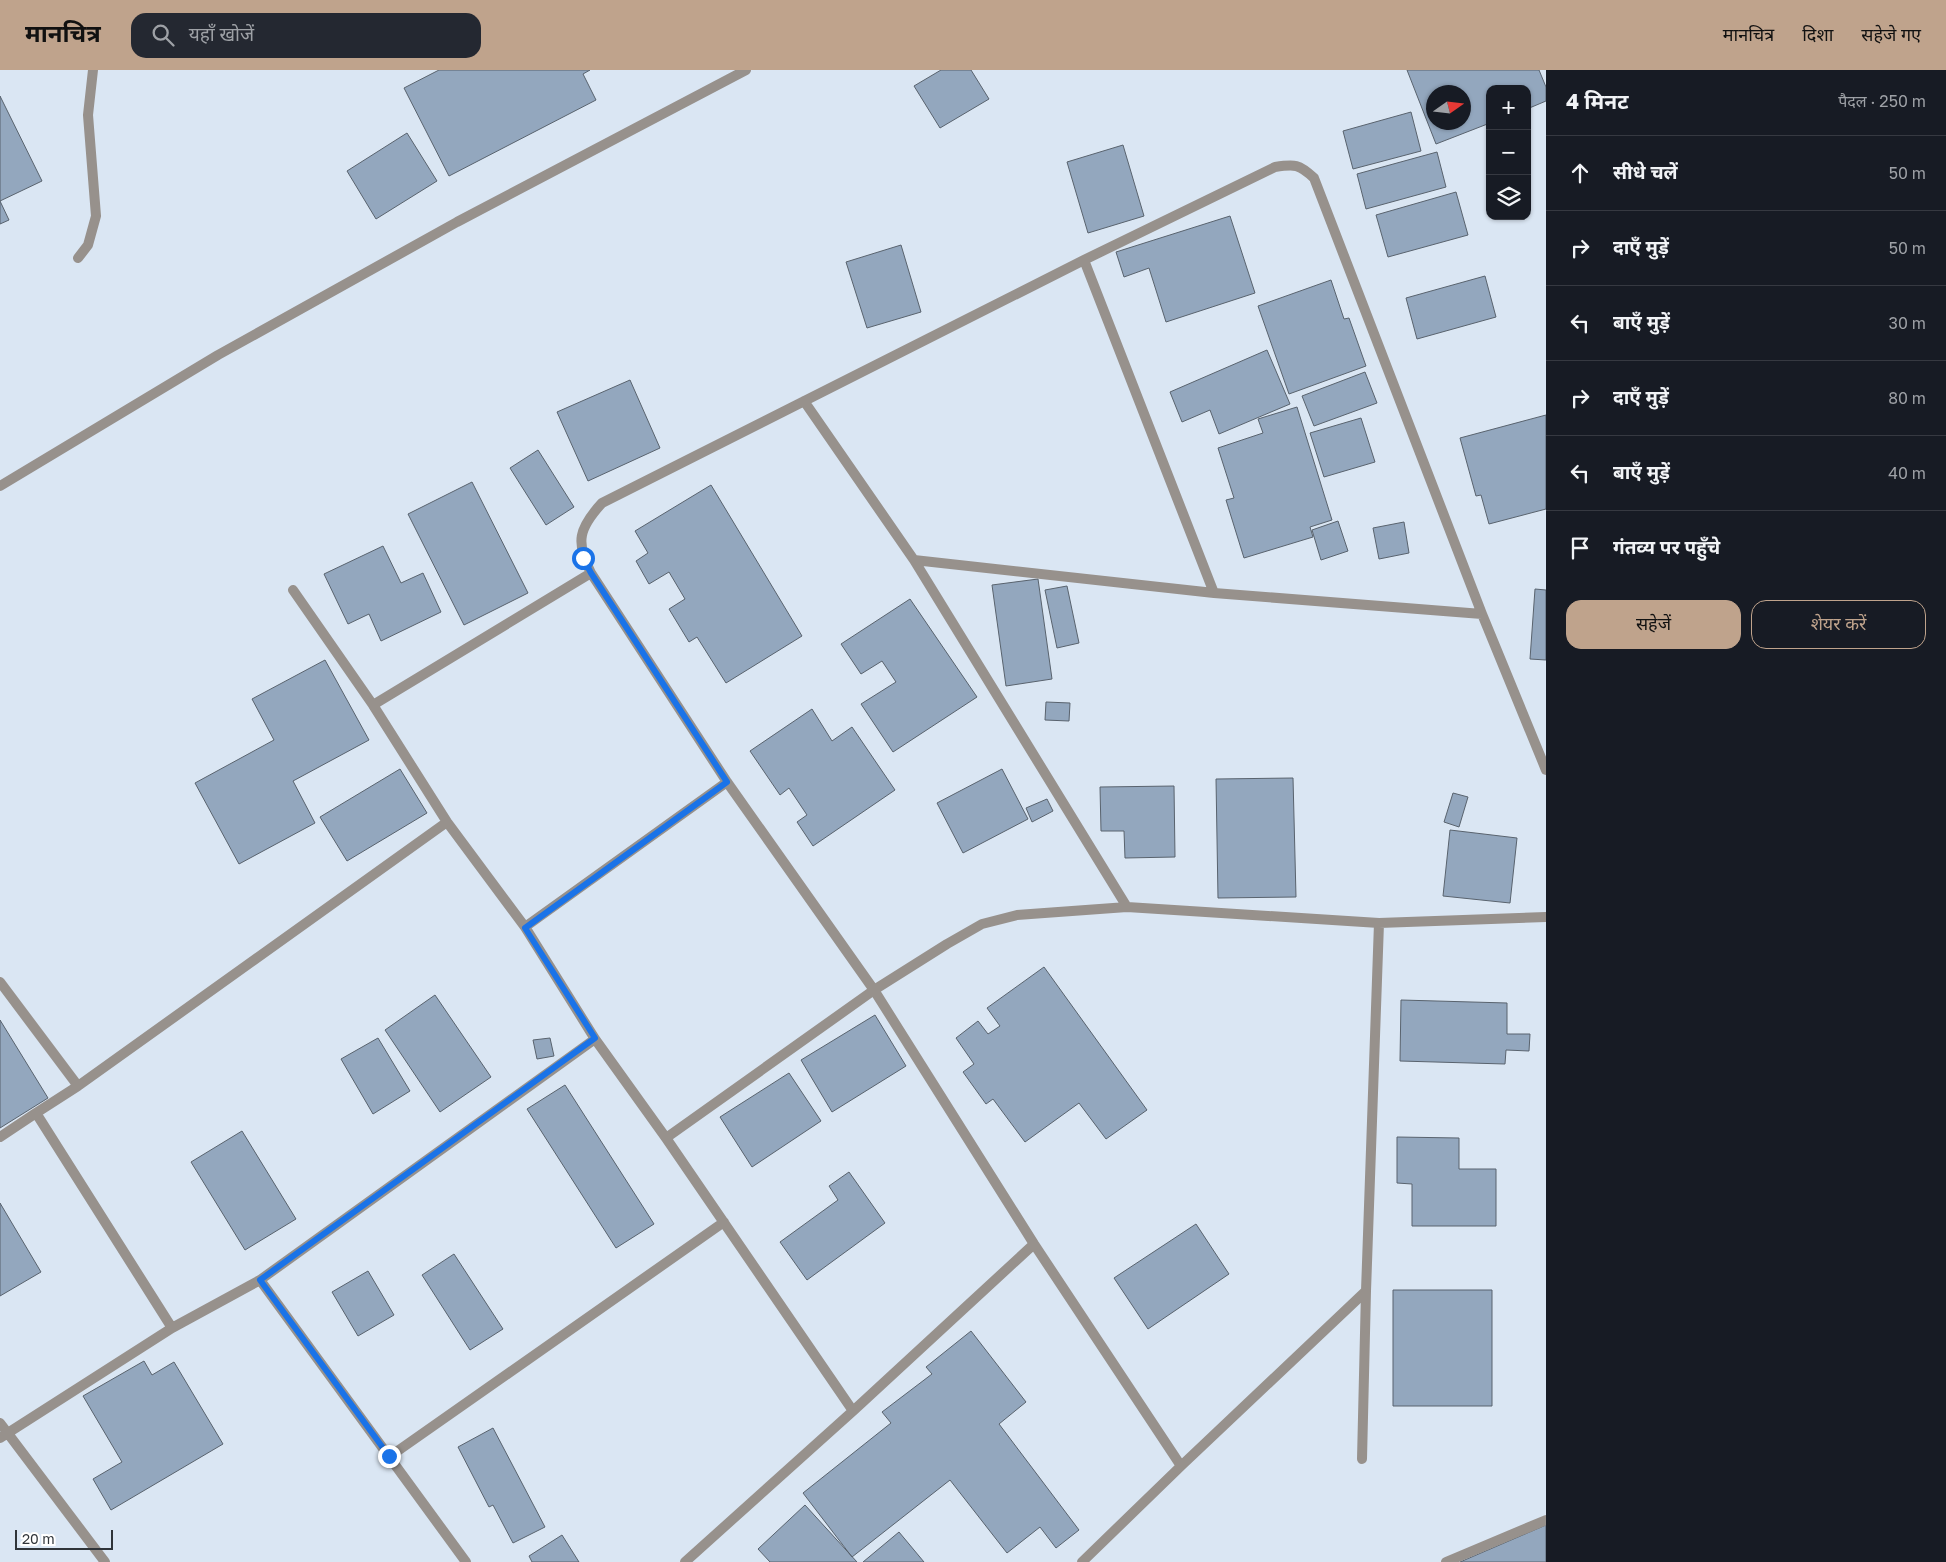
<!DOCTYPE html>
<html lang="hi">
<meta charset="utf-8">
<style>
:root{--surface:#171b24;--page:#242831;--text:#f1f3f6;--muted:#9ea1a6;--line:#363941;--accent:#bfa38c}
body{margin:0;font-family:"Golos Text","Noto Sans Devanagari",sans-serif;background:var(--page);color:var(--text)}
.controls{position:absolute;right:15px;top:15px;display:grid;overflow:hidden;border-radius:10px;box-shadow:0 1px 4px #0004}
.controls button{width:45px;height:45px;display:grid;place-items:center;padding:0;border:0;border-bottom:1px solid var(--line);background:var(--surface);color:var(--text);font:25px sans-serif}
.compass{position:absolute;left:1426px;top:15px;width:45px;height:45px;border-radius:50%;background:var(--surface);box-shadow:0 1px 4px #0004;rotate:76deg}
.scale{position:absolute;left:15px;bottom:12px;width:98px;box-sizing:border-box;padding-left:5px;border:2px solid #2f3439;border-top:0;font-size:14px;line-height:18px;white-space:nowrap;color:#2f3439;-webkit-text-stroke:4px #fff;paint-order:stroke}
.stop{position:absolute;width:15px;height:15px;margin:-11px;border:4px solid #1a73e8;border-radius:50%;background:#fff}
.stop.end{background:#1a73e8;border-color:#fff;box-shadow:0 1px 5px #0008}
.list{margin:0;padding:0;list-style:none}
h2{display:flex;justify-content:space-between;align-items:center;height:65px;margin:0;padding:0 20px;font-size:21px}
h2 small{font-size:16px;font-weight:400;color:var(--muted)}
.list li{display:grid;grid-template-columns:32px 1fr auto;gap:15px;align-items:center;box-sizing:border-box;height:75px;padding:0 20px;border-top:1px solid var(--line)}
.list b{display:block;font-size:19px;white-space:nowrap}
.list em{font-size:16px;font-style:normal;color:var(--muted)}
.actions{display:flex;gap:10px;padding:15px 20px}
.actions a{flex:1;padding:11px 0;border:1px solid var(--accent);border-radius:15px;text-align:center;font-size:18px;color:var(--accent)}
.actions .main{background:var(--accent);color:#111}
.icon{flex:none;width:28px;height:28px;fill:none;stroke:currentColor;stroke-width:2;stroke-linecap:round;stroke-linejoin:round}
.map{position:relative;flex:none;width:1546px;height:1492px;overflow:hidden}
header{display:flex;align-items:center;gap:30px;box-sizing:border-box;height:70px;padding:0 25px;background:var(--accent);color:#111}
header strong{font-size:24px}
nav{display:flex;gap:28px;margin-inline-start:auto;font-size:18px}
.search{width:350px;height:45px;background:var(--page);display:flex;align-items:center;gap:12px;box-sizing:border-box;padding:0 18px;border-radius:15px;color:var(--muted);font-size:19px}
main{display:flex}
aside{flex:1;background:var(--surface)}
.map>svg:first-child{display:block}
.building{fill:#93a7be;stroke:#59636e;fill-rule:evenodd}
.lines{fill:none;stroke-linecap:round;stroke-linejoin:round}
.lane{stroke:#97918c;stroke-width:10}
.street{stroke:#97918c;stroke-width:10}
.route{stroke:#1a73e8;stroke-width:6}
</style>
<header>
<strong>मानचित्र</strong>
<div class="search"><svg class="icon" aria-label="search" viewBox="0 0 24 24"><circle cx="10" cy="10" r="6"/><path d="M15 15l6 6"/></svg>यहाँ खोजें</div>
<nav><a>मानचित्र</a><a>दिशा</a><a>सहेजे गए</a></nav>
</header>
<main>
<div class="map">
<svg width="1546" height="1492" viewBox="0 0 1546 1492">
<rect width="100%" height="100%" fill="#dae6f3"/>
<path class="building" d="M439 0H590L583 4 596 30 449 106 404 18Z
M941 0H971L989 29 940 58 914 16Z
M1407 0H1539L1546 17V31L1527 39V19H1490V53L1436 74ZM1434 22H1464V52H1434Z
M0 26 42 111 0 131Z
M1411 42 1421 81 1353 99 1343 61Z
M407 63 437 111 376 149 347 101Z
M1123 75 1144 146 1088 163 1067 92Z
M1437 82 1446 117 1366 139 1357 104Z
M1456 122 1468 165 1388 187 1376 145Z
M0 131 9 150 0 154Z
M1230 146 1255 223 1166 252 1149 198 1124 207 1116 182Z
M901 175 921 242 867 258 846 192Z
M1485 206 1496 247 1417 269 1406 228Z
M1331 210 1344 249 1349 248 1366 296 1289 324 1258 236Z
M1267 280 1290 334 1219 364 1210 340 1182 352 1170 322Z
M1365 302 1377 333 1314 356 1302 326Z
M630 310 660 378 588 411 557 342Z
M1297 337 1332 450 1310 457 1313 467 1244 488 1226 430 1234 428 1218 378 1263 363 1258 349Z
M1546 345V439L1489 454 1481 425 1476 426 1460 368Z
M1361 348 1375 392 1324 407 1310 363Z
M538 380 574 437 546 455 510 398Z
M472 412 528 523 464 555 408 444Z
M711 415 802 566 726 613 697 567 689 572 669 539 685 529 669 502 649 514 636 491 648 483 635 461Z
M1338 451 1348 481 1321 490 1312 460Z
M1404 452 1409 483 1379 489 1373 458Z
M383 476 401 513 423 503 441 542 381 571 369 544 348 554 324 504Z
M1038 509 1052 609 1006 616 992 515Z
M1067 516 1079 573 1057 578 1045 520Z
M1535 519 1546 520V590L1530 589Z
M910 529 977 627 893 682 861 634 896 612 882 591 861 604 841 574Z
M325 590 369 670 293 711 315 753 239 794 195 713 274 670 252 629Z
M1046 632 1070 633 1069 651 1045 650Z
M812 639 832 671 852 657 895 720 813 776 797 752 807 745 789 718 780 725 750 681Z
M400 699 427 743 347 791 320 747Z
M1002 699 1028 749 963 783 937 733Z
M1293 708 1296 827 1218 828 1216 709Z
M1174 716 1175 787 1125 788 1124 761H1101L1100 717Z
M1453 723 1468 727 1459 757 1444 752Z
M1047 729 1053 741 1032 752 1026 738Z
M1450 760 1517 768 1510 833 1443 826Z
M1044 897 1147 1040 1106 1069 1079 1033 1025 1072 993 1029 986 1034 963 1002 974 994 956 968 978 951 988 964 1000 956 987 938Z
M435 925 491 1007 440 1042 385 960Z
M1401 930 1507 933V964H1530L1529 981 1506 980 1505 994 1400 991Z
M875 945 906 996 832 1042 801 990Z
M0 950 48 1028 0 1058Z
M378 968 410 1021 373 1044 341 989Z
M550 968 554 986 537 989 533 970Z
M789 1003 821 1051 752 1097 720 1047Z
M565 1015 654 1154 616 1178 527 1039Z
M242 1061 296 1149 245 1180 191 1092Z
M1397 1067 1459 1068V1099H1496V1156H1412V1114L1397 1113Z
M849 1102 885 1153 807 1210 780 1172 838 1130 829 1116Z
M0 1133 41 1202 0 1226Z
M1196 1154 1229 1204 1148 1259 1114 1208Z
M454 1184 503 1259 470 1280 422 1205Z
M368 1201 394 1245 358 1266 332 1222Z
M1393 1220H1492V1336H1393Z
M971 1261 1026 1332 999 1354 1079 1460 1056 1478 1040 1457 1007 1483 950 1410 852 1487 803 1423 891 1353 882 1342 932 1304 926 1297Z
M144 1291 152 1305 174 1292 223 1374 111 1440 93 1409 122 1392 83 1326Z
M493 1358 545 1457 513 1473 493 1435 489 1437 458 1377Z
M805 1435 857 1492H770L758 1479Z
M1546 1455V1492H1460Z
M899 1462 924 1492H863Z
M562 1465 579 1492H532L529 1486Z"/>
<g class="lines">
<path class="lane" d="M78 188 88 175 96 146 88 45 93 0
M1446 1492 1546 1450"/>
<path class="street" d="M1084 190 1214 523
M804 331 914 490
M0 416 218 285 457 152 746 0
M591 503 373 635 447 752 525 857 595 969 666 1068 853 1341 1034 1174
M293 520 373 635
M1127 837 914 490 1214 523 1482 544
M525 857 727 712
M0 912 78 1016
M0 1067 36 1043
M666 1068 874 920 947 874 982 854 1017 845 1127 837 1379 853 1546 847
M260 1210 172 1258 36 1043 78 1016 447 752
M0 1353 105 1492
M0 1368 172 1258
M389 1387 724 1152
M1362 1389 1366 1221
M1181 1396 1034 1174 874 920 727 712 591 503C575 472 579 458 602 433L1084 190 1275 97C1295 94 1299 94 1314 108L1482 544 1546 700
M466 1492 260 1210 595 969
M685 1492 853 1341
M1082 1492 1181 1396 1366 1221 1379 853"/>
</g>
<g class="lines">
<path class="route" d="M389 1386 260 1210 595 968 525 858 727 712 591 503 583 488"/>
</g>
</svg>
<div class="controls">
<button>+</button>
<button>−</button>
<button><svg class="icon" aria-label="layers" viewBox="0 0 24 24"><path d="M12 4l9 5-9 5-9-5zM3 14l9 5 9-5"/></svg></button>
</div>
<svg class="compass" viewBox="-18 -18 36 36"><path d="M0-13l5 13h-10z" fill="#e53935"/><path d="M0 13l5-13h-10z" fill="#9ea1a6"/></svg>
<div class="scale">20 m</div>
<div class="stop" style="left:583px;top:488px"></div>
<div class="stop end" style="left:389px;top:1386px"></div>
</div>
<aside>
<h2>4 मिनट<small>पैदल · 250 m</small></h2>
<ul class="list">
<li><svg class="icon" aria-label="ahead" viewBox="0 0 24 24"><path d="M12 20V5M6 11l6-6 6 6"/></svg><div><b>सीधे चलें</b></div><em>50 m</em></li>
<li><svg class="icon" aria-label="right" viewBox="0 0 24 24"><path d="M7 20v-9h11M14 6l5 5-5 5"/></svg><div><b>दाएँ मुड़ें</b></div><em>50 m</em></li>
<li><svg class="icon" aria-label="left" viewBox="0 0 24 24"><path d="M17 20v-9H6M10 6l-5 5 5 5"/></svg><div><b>बाएँ मुड़ें</b></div><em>30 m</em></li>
<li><svg class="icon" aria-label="right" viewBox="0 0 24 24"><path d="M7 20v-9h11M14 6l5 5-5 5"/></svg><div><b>दाएँ मुड़ें</b></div><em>80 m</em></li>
<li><svg class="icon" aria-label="left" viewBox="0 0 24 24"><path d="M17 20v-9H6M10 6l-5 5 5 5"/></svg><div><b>बाएँ मुड़ें</b></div><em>40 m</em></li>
<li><svg class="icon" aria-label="arrive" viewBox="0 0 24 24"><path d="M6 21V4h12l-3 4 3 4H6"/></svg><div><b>गंतव्य पर पहुँचे</b></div></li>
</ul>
<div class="actions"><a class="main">सहेजें</a><a>शेयर करें</a></div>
</aside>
</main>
